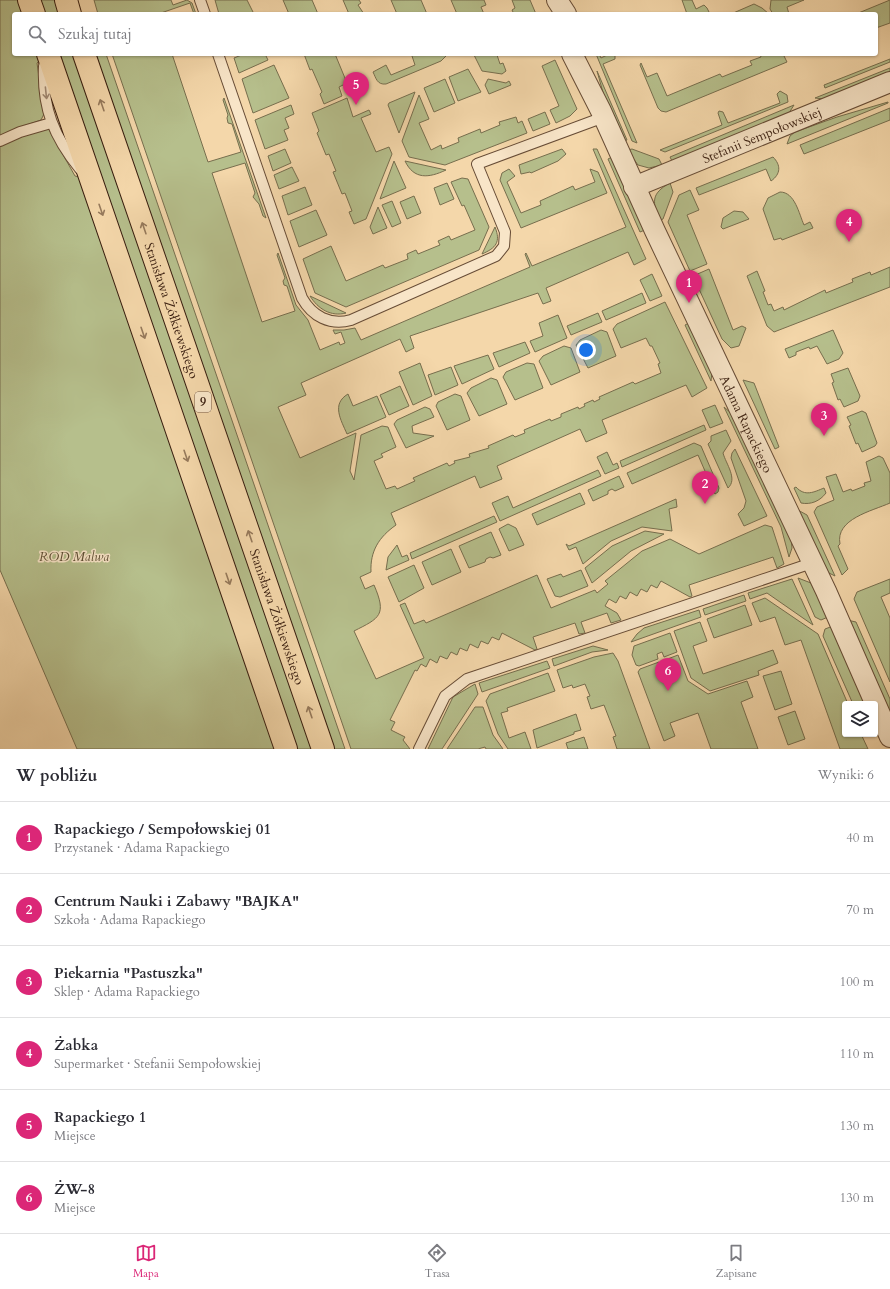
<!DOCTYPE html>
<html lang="pl">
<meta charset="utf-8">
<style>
:root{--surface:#fff;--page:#f2f2f3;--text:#2b2b33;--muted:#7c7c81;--line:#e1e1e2;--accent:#db2777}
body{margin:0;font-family:Cardo,serif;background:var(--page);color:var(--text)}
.controls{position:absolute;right:12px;bottom:12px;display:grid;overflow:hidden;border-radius:4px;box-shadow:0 1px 3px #0004}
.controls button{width:36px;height:36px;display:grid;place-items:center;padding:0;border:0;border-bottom:1px solid var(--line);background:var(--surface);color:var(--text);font:20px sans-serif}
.you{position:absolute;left:586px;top:350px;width:14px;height:14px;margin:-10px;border:3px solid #fff;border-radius:50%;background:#1a73e8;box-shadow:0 0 0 6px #1a73e833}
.badge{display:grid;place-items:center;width:26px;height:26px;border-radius:50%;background:var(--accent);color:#fff;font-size:13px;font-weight:700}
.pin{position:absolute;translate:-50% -33px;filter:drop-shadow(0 1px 2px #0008)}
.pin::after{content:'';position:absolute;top:21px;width:14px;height:12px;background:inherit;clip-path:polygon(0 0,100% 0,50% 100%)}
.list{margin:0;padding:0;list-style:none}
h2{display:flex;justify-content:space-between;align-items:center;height:52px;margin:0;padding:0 16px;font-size:17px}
h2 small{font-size:13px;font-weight:400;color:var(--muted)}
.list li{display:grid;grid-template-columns:26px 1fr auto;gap:12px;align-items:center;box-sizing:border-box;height:72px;padding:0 16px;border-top:1px solid var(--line)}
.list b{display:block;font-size:15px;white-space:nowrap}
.list p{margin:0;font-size:13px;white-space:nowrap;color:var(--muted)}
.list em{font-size:13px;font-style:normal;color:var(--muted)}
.icon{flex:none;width:22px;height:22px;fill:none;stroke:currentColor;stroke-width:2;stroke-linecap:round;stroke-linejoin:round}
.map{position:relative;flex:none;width:890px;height:749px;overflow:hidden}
.search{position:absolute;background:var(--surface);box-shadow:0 1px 3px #0004;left:12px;right:12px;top:12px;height:44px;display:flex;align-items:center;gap:10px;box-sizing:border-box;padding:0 14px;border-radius:4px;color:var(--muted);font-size:15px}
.sheet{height:484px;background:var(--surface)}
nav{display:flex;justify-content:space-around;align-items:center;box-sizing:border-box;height:56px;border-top:1px solid var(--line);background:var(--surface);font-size:11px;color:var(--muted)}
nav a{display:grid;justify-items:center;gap:2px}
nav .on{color:var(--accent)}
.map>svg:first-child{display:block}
.green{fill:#b6bf8c;stroke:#776e4e}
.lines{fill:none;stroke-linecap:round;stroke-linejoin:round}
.service-casing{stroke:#674c36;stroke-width:12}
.minor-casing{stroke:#674c36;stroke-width:22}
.primary-casing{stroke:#381d0f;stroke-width:24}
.service{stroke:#f8e5c8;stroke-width:10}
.minor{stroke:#f8e5c8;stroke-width:20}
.primary{stroke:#f4d7aa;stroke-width:22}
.oneway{stroke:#a28b75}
.oneway2{stroke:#967a5c}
.labels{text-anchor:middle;stroke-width:3;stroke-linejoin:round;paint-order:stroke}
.shield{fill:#f8e5c8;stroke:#725946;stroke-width:1}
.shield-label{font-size:12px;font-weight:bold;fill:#381d0f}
.street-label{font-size:13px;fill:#381d0f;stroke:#f8e5c8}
.park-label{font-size:13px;font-style:italic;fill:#5e4e34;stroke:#f8e5c8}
</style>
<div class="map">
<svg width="890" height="749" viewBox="0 0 890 749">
<rect width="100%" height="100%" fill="#f4d7aa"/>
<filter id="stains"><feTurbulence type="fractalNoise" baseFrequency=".005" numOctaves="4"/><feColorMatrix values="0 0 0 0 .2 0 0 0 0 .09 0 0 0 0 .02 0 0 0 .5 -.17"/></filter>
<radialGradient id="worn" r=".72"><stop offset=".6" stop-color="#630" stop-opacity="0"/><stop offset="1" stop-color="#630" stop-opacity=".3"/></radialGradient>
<path class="green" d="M0 0H18L23 14H14V54H37L39 61 37 63 44 114 41 120 15 129 18 138 48 128 75 176 79 177 276 749H77L0 570Z
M39 0H55L59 14H44Z
M94 0H171L173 5 187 0 192 3 196 14H194L190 3 158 14H98Z
M215 0H247L254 14H219Z
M283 0H312L318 14H289Z
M343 0H359L361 3 358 5 364 14H349Z
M391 0H421L427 14H397Z
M451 0H484L486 5 481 7 484 14H457Z
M512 0H530L536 14H514L512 10 515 8Z
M682 0H692L696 9 704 5 707 8 710 14H687Z
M771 0H804L787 7 789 14H773L770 9Z
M890 0V23L876 28V14H856Z
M754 4 762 8 769 14H731Z
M57 54H73L313 749H296Z
M93 54H106L345 749H332Z
M112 54H172L208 162 241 152 232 124 228 123 227 118 228 115 223 100 224 98 266 218 263 216 259 204 253 197 255 193 245 163 212 173 262 322 295 311 287 286 284 285 283 281 285 278 277 255 278 253 296 305 308 320 320 350 339 342 340 345 345 343 341 332 335 334 333 330H344L355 328 361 340 530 267 525 254 526 253 532 266 626 227 593 149H597L646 259 634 265 628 252 546 288 551 301 543 304 538 293 410 336 414 348 406 352 400 339 301 383 306 395 278 407 300 458 356 433 350 471 354 480 361 435 382 426 388 427 396 447 381 454 383 457 374 461 386 489 395 486 397 489 415 481 413 478 447 463 449 466 455 463 454 461 470 457 469 454 489 448 488 446 513 435 515 437 525 433 524 430 550 419 551 421 561 417V414L578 407 579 409 585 406 584 404 593 400 594 402 600 399 599 397 633 382 635 384 661 373 658 364 660 363 652 346H650L646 338 621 348 613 329 617 324 665 302 707 388 692 397 686 385 602 420 607 433 586 442 580 429 497 466 502 479 480 488 475 476 391 513 396 525C379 537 370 551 371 572L360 577 365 589 374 585C387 615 380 618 354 631L376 679 424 658 400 605 405 603 414 624 424 620 426 623 537 575 551 608 595 590 597 593 608 584 605 581 642 551 670 539 699 554 765 525 772 527 784 564 777 568 773 557 689 585 692 596 690 597 661 581 657 588 651 585 647 592 641 589 637 596 630 592 626 599 620 596 616 603 609 599 605 606 617 613 621 620 611 623 607 613 581 622 585 633 579 634 575 623 533 637 537 649 535 650 502 633 499 640 492 637 488 644 481 641 478 648 470 644 467 651 460 648 457 655 451 652 447 659 440 656 437 663 430 659 426 667 421 664 417 671 415 670 390 720 395 722 391 730 405 737 403 740 410 749H351Z
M244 54H265L268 60 239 73 234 58Z
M304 54H335L347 83 339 87 342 96 324 104 320 94 322 92 312 69 310 70Z
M413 54H448L441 61 386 84C377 85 376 78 373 72L386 65 391 75 415 65 412 56Z
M477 54H498L497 55 500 64 503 63 506 71 502 74 482 71 474 55Z
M596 54H599L601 58 609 54 615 55V59L603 64 637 143 632 141Z
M760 54H783L787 62 666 112 661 111 658 108 640 65 641 63 647 77 657 73 667 96 720 74 722 77 752 65 750 61 761 57Z
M890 59V62L825 88 824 85Z
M555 60 577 109 570 116 556 123 550 110 559 106 542 66Z
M274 65 289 98 253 113 242 79Z
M890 68V72L824 99 815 98Z
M468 69 481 92 458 101 449 77Z
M597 71 627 140 623 142 604 96Z
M445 79 455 103 434 112 424 88Z
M488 79 506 83 509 81 511 85 489 94 485 85Z
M780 91 787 95 788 102 665 152 660 150 722 125 718 113 719 111 723 112 728 123 780 103 777 94Z
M415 92 399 133 388 105 389 103Z
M419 95 429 119 419 123 431 150 441 145 442 149 459 142 458 138 480 129 481 133 500 125 499 122 516 117 518 123 522 121 527 133 445 165 409 157 402 141Z
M347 98 353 117 369 110 371 114 361 118 376 152 389 147 392 154 366 219 354 224 349 212 352 211 345 193 342 194 333 172 336 171 329 154 326 155 317 133 319 131 312 113Z
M888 102V103L787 144 790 136 795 132 837 117Z
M291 105 294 114 285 118 289 128 284 130 288 140 265 149 255 120Z
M794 105 789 113 672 161 670 157Z
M890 108V120L804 154 800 145Z
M545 112 550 124 533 131 528 119Z
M285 149 291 163 273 171 268 156Z
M562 149 566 154 558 161 531 173 530 172 521 174 519 165Z
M632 149 659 159 662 165 649 168 638 165 627 150Z
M612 157 645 230 640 232 608 159Z
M773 157C781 165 781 174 771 181L766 169 699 195 696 188Z
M394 161 406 188 380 199Z
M405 161 446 170C429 178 414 180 405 161Z
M292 167 299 181 279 189 274 175Z
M509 169 515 176 507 182 521 213 541 205 540 201 573 186 575 190 595 182 590 169 598 172 607 193 521 228 500 180 502 173Z
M462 178 468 179 489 227 479 250 346 307 315 293 303 259 331 246 346 281 383 265 385 268 408 259 407 254 416 250 418 254 440 245 438 241 449 236 451 240 475 230 464 205 462 206 451 182Z
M447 183 454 199 440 205 434 188Z
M670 183 673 192 663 219 659 221C653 202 650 194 670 183Z
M305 187 312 205 288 215 282 196Z
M690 190 699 210 687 215 707 264 690 271 668 222 679 195Z
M780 192C795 192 799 214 804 225L810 222 813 228 782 240 781 238 774 240 763 209 768 198Z
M414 196 421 213 407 219 400 202Z
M392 201 401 223 392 227 382 205Z
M378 207 387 228 373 234 370 227Z
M316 210 327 235 299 247 290 221Z
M734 211 743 212 749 219 723 229 721 227 723 218Z
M495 227C501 242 496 248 482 254Z
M890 267V287L774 332 767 326 747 276 757 271 765 291 763 292 768 305 771 304 774 311 783 307 784 310 825 290 826 293 853 282 852 279 870 272 871 275Z
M709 269 733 330 742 326 746 328 739 346 731 348 722 339 693 276Z
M652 274 662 296 650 301 640 280Z
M642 293 646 303 606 320 602 311Z
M310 296 346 313C331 317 318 309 310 296Z
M598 313 602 322 571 335 567 326Z
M558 315 567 338 535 352 530 341 543 336 539 323Z
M689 323 712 372 711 381 685 325Z
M601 330 607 332 616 356 588 368 576 345 580 340Z
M833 330 843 353 839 359 827 364 817 346 810 349 809 347 796 352V355L789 358 785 349Z
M525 342 530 353 499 367 493 353Z
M564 346 571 348 580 372 551 385 539 361 543 356Z
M488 355 494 369 462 384 454 366Z
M420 363 432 396 413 405 399 372Z
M527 363 534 364 543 388 515 400 503 377 506 372Z
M451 367 458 385 435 395 428 375Z
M848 368 860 396 858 401 844 407 840 399 838 400 832 383 834 382 831 374Z
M491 378 497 380 507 404 479 416 467 393 471 388Z
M743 380 754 383 779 447 775 449Z
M400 386 409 406 389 415 380 395Z
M348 394 353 406 377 396 386 417 347 434C341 420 331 404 348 394Z
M455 394 461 396 470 420 447 430 436 406 438 402Z
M715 405 723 423 710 428 702 410Z
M425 407 430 409 434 417 412 426 413 433 434 436 406 448 394 424 397 420Z
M724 407 732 414 791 538 792 548 789 557 781 527Z
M862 411 866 413 877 443 875 446 862 452 858 443 856 444 849 426 851 425 847 417Z
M704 425 706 430 622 467 620 461Z
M726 430 731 441 723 453C726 464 738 479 728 488L708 444 711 441V436Z
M694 443 701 446 719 488 718 492 715 494 698 455 632 484 627 473Z
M735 449 767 516 744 526 738 514 744 508 746 501 731 458 732 453Z
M607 452 613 465 617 463 619 468 605 474 597 457Z
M879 456 883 458 890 473V503C872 511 835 519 840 544L838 546 848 569 842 575 814 512 817 507 834 500 826 477 836 474 843 492 851 489 852 491 865 486 864 483 871 481 866 462Z
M598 470 601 476 500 521 492 503 508 496 513 508Z
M619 476 624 487 615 491 612 489 608 491V494L593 501 588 490Z
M796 487C805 497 814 492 824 488L826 493C820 501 811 505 801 503L794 488Z
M580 493 585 504 537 525 532 514Z
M676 499 677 507 669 509 672 531 642 527 611 541 583 564 576 547 569 550 566 544 569 546Z
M796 509 807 515 835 576 827 572Z
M494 516 497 522 412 559 410 553Z
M508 524 516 528 524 545 509 551 499 529Z
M645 531 664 534 631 551 592 583 585 568 612 546Z
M491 532 501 555 493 558 490 557 486 559 485 562 469 568 459 546Z
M397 545 402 557 407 555 409 560 386 570 388 557Z
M451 549 461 572 432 585 422 562Z
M414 565 424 588 399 602 388 577Z
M581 570 588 586 560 597 555 596 547 579 561 574 563 577Z
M798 578 811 583 828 617 821 620 815 617Z
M792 579 813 625 767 593 750 599 748 593Z
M890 579V593L881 597 890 618V682L854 599 857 592Z
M744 595 746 601 705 615 703 609Z
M765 598 818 634 848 704H845V734H861L868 749H840L801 640 785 645 775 617 760 622 752 603Z
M745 605 752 625 714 638 707 619Z
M699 610 701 617 631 642 637 634 644 628Z
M847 620 856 622 890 699V716Z
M700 622 707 641 693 646 703 674 773 650 778 663 758 671 759 675 710 691 691 678 674 631Z
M833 626 867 704H853L823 636 825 629Z
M670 633 677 652 664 657 662 652 657 654 658 659 639 666 636 665 632 655 634 646Z
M593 646 608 650 592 652 554 666 552 659Z
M613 653 618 661 650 749H617L613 737 616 736 604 705 591 709 587 697 590 696 585 684 573 688 572 685 563 688 557 670 594 657Z
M678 655 688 681 708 694 747 681 753 697 741 702 758 749H711L698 713 670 723 675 736 664 741 638 672 640 669 659 662 661 666 667 664 665 660Z
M547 661 550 668 482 692 479 683Z
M781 671 792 704 775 710 763 676Z
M548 673 555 691 507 708 508 711 501 713 509 738 525 732 531 749H508L498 734 486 701 490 694Z
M475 684 478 694 442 749H428L453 697Z
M475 707H483L493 735 503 749H486L485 747 478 749H447Z
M795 711 805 739 788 745 778 717Z
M576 714 581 730 574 732V734L537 748 533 730Z
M584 737 588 749H568L566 743Z"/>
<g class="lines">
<g class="service-casing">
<path id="service" d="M200 0 205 14
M218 54 302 298C312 316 330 326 351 320L496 256 504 246 505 232 477 164 604 117
M44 66C42 108 54 137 80 169
M0 141 20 132 51 123
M419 749 445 696 467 679 812 563"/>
</g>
<g class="minor-casing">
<g id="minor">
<path d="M557 0 566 14"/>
<path id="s1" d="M572 54 601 111 655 231 826 591 890 737"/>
<path id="s2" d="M634 187 890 82"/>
</g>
</g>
<g class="primary-casing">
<g id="primary">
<path d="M29 0 34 14"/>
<path d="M66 0 70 14"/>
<path d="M48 54 286 749"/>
<path id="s3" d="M84 54 323 749"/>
</g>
</g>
<use href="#service" class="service"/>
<use href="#minor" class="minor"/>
<use href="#primary" class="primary"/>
</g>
<defs><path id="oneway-shaft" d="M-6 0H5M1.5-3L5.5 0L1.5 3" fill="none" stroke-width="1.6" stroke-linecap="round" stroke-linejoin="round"/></defs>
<use class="oneway" href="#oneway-shaft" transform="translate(46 93) rotate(84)"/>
<g class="oneway2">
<use href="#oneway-shaft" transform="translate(102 105) rotate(-109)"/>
<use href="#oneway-shaft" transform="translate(101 210) rotate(71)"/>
<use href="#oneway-shaft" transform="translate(144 228) rotate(-109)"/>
<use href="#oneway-shaft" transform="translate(143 333) rotate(71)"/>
<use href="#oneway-shaft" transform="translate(186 456) rotate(71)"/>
<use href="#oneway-shaft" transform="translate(250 536) rotate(-109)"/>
<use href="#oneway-shaft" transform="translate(228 579) rotate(71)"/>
<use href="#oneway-shaft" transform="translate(310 712) rotate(-109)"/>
</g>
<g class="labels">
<rect class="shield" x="195" y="392" width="16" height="20" rx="3"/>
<g class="shield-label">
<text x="203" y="406">9</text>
</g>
<g class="street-label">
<text dy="5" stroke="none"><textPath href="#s2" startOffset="138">Stefanii Sempołowskiej</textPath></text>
<text dy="5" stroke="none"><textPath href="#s3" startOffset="271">Stanisława Żółkiewskiego</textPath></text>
<text dy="5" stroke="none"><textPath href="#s1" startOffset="409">Adama Rapackiego</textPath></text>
<text dy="5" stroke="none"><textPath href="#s3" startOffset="595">Stanisława Żółkiewskiego</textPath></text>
</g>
<g class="park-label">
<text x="74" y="561">ROD Malwa</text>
</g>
</g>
<rect width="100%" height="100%" filter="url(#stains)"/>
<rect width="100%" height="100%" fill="url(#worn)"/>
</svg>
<div class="controls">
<button><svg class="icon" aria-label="layers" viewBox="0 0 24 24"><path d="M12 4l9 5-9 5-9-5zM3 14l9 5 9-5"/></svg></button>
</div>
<div class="you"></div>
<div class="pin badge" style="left:689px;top:303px">1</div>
<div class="pin badge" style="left:705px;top:504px">2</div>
<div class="pin badge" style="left:824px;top:436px">3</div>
<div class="pin badge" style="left:849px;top:242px">4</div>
<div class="pin badge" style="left:356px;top:105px">5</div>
<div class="pin badge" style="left:668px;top:691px">6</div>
<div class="search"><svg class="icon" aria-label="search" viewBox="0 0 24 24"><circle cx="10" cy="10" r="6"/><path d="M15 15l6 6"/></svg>Szukaj tutaj</div>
</div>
<section class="sheet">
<h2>W pobliżu<small>Wyniki: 6</small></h2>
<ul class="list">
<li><span class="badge">1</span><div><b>Rapackiego / Sempołowskiej 01</b><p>Przystanek · Adama Rapackiego</p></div><em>40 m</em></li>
<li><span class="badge">2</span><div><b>Centrum Nauki i Zabawy &quot;BAJKA&quot;</b><p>Szkoła · Adama Rapackiego</p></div><em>70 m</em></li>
<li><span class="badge">3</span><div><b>Piekarnia &quot;Pastuszka&quot;</b><p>Sklep · Adama Rapackiego</p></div><em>100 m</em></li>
<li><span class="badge">4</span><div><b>Żabka</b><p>Supermarket · Stefanii Sempołowskiej</p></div><em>110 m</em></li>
<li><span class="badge">5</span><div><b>Rapackiego 1</b><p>Miejsce</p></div><em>130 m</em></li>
<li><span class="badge">6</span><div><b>ŻW-8</b><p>Miejsce</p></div><em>130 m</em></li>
</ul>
</section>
<nav>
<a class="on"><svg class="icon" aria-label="map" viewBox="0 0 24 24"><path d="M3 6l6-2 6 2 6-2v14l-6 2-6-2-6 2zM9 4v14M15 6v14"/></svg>Mapa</a>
<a><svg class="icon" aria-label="directions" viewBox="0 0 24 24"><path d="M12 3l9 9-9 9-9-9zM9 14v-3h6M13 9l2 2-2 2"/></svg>Trasa</a>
<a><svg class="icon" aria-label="saved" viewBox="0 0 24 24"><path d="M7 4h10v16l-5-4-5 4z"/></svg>Zapisane</a>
</nav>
